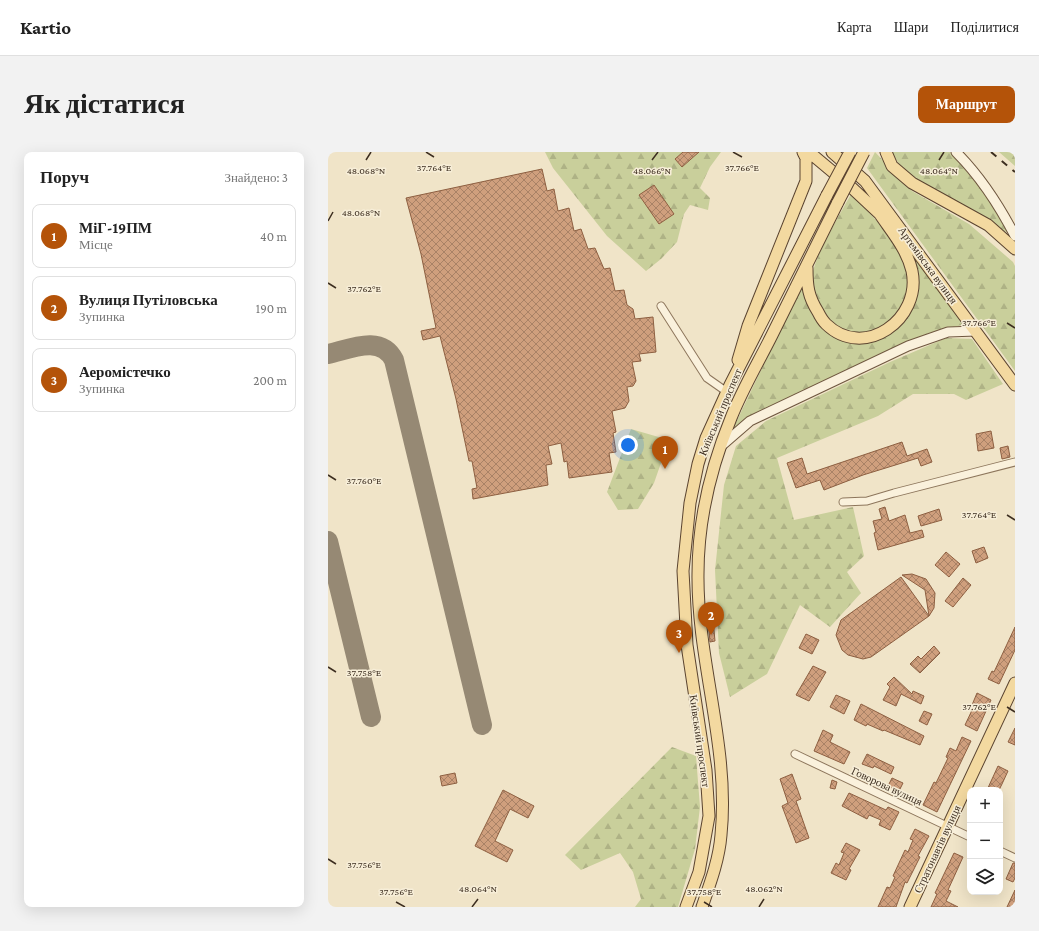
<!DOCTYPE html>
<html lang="uk">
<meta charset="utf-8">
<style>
:root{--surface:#fff;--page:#f2f2f2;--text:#222;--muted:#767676;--line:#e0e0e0;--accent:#b45309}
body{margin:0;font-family:"Crimson Pro",serif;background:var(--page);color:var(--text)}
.controls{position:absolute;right:12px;bottom:12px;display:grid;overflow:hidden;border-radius:8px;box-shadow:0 4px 16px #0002}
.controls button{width:36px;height:36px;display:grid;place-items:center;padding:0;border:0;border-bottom:1px solid var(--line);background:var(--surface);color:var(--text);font:20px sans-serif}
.you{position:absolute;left:300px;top:293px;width:14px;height:14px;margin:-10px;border:3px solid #fff;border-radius:50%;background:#1a73e8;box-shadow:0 0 0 6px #1a73e833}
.badge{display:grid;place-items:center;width:26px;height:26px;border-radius:50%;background:var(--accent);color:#fff;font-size:13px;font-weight:700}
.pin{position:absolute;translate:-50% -33px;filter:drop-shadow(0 1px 2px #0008)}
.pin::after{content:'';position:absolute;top:21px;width:14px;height:12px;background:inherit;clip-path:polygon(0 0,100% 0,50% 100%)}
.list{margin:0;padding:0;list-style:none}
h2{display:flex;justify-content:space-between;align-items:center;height:52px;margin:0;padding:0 16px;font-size:17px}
h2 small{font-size:13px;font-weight:400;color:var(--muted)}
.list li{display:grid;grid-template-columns:26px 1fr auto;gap:12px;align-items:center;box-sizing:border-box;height:64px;margin:0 8px 8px;padding:0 8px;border:1px solid var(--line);border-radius:8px}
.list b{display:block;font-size:15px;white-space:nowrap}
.list p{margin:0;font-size:13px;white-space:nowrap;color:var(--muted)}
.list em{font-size:13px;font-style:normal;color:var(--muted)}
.icon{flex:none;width:22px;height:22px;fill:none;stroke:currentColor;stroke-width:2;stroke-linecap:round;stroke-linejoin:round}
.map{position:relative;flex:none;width:687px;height:755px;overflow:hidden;border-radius:8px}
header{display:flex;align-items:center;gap:24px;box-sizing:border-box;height:56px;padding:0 20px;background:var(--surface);border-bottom:1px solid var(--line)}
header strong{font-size:19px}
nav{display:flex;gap:22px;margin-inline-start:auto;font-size:14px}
.intro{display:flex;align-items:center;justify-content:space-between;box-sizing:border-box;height:96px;padding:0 24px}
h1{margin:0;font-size:28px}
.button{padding:10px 18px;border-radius:8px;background:var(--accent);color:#fff;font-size:14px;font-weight:700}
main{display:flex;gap:24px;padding:0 24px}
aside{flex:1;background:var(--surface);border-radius:8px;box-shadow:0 4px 16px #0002}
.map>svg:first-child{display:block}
.forest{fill:url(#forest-firs)}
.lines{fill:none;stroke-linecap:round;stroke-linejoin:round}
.taxiway{stroke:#968974;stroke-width:20}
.building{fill:url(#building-cross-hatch);stroke:#8d5f41}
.street-casing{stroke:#8d765c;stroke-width:9}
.secondary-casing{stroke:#6f573f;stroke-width:11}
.primary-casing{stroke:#5b4430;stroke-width:13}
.street{stroke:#faf1dc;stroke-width:7}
.secondary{stroke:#faf1dc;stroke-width:9}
.primary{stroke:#f3d9a0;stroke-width:11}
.rail{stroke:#3d2e20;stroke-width:2;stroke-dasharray:7 7;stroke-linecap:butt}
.primary-bridge-casing{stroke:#5b4430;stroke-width:13;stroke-linecap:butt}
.primary-bridge{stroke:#f3d9a0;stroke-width:11}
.ticks{fill:none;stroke:#3d2e20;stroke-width:1.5}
.labels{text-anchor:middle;stroke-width:3;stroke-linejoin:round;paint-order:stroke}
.street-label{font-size:11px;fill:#3d2e20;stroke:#f7eed8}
.ticks-label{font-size:10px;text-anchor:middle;fill:#3d2e20;stroke:#f7eed8;stroke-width:3;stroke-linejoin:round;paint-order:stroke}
</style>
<header>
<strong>Kartio</strong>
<nav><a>Карта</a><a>Шари</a><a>Поділитися</a></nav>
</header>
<div class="intro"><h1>Як дістатися</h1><a class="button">Маршрут</a></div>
<main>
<aside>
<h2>Поруч<small>Знайдено: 3</small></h2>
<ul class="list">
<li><span class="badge">1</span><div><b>МіГ-19ПМ</b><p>Місце</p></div><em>40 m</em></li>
<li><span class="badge">2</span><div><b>Вулиця Путіловська</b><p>Зупинка</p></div><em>190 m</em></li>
<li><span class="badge">3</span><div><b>Аеромістечко</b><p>Зупинка</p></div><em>200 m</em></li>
</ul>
</aside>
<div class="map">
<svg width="687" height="755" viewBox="0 0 687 755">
<defs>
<pattern id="forest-firs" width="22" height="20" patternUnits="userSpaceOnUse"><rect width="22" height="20" fill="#c9cf9b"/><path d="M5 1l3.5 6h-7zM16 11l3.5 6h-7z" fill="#aeb285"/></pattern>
<pattern id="building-cross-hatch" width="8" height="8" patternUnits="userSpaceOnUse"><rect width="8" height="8" fill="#cf9f7d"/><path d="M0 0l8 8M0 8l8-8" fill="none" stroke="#a98266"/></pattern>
</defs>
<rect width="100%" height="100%" fill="#f0e4c8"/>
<path class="forest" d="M217 0H393L382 15 372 36 382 46 380 58 362 53 356 62 349 90 333 107 318 119 279 84 225 16Z
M547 0 584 39 641 72 685 110 687 114V219L539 16Z
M563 0H622L656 40 681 80 680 81 584 24 571 12Z
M671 0H687V14Z
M523 42C543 62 575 93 580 123 585 152 563 176 536 180 532 181 527 183 524 182 509 181 500 166 494 155 489 146 485 138 484 127 484 107 513 61 523 42Z
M583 98 638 172 601 181 421 267 403 281 476 128C480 138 490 170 495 176 497 179 502 181 505 183 543 210 591 168 591 128 591 117 587 108 581 100Z
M618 186 644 187 675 232 638 248 626 242H585L550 264 449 306 466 368 525 355 536 404 519 420 533 441 502 475 472 453 439 522 402 545 391 501 387 418 396 333 408 294 438 269 562 210Z
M303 277 341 288 326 331 310 357 290 358 279 340Z
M344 595 368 604 372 655 367 697 350 755H307L313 747 305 720 292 701 253 718 237 703Z"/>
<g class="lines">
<path class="taxiway" d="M0 202C22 197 53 182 66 208L154 573
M0 389 43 565"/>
</g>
<path class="building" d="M355 0H371L354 15 347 7Z
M214 17 219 39 226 37 230 59 241 56 246 79 253 77 260 97 267 96 276 117 282 116 287 139 296 138 299 153 305 157 307 167 325 165 328 200 311 202 313 209 304 210 308 229 305 234 299 235 301 249 297 256 284 259 288 280 285 281 288 300 281 301 284 320 241 326 239 309 236 310 233 291 220 294 224 312 218 313 220 333 145 347 144 337 149 336 144 309H141L128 247 112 184 95 188 93 179 108 176 93 102 78 46Z
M326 33 346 62 331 72 311 43Z
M663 279 666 296 650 299 648 282Z
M574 290 579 304 599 297 604 310 593 314 590 306 535 323 496 338 492 328 468 336 459 311 474 306 479 322Z
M680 294 682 305 674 307 672 296Z
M557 355 561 369 577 363 582 381 594 378 596 385 550 398 546 381 548 380 545 369 554 367 551 357Z
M611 357 614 368 593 374 590 364Z
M656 395 660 406 648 411 644 399Z
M618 400 632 412 621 425 607 413Z
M584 422 598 427 607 441 606 456 601 464 597 438 574 423Z
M573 425 601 464 543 505 535 507 520 503 514 498 508 483 513 468Z
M635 426 643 433 625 455 617 449Z
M385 468 387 489 382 490 380 469Z
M687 475V498L671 532 660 527 664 519 666 520Z
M478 482 491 488 484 502 471 496Z
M606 494 612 501 592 521 582 512 590 504 593 507Z
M485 514 498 520 481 549 468 543Z
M566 525 584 542 585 539 596 544 593 552 573 542 568 554 555 548 562 535 559 532Z
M649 541 663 548 649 579 637 573 646 554 644 553Z
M508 543 522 549 516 562 502 555Z
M533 552 596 584 592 593 556 578 555 579 539 572 538 574 526 568Z
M596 559 604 562 599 573 591 569Z
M687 576V593L680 590Z
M495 578 505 583 502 590 522 600 516 612 486 599Z
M634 585 643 589 609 660 595 653 606 630 608 631 620 606 618 605 622 596 628 599Z
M539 602 566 615 563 622 546 614 545 616 534 612Z
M670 614 680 619 674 632 671 638H659Z
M127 621 129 631 114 634 112 624Z
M464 622 473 647 468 649 481 686 468 691 454 654 460 651 452 627Z
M564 626 575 631 571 639 560 634Z
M504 628 509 630 507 637 502 636Z
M175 638 206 654 200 666 182 657 167 689 185 698 179 710 147 694Z
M521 641 558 658 560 655 571 660 562 678 551 673 553 668 541 663 539 667 514 654Z
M587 677 601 684 590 704 592 705 579 731 577 730 568 755H550L559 735 562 736 567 725 565 724 577 698 580 700 585 688 582 687Z
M518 691 532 698 521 717 523 718 518 728 503 721 508 711 511 713 516 701 513 700Z
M626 701 635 705 620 738 623 739 618 749 630 755H603L609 742 607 741Z
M685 711H687V726L685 730 678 727Z
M687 738V755H679Z"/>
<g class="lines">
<g class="street-casing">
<path id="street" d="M333 154 379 226 399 240
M515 350 539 349 566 341 687 310
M467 602 642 685
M672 699 687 706"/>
</g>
<g class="secondary-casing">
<path id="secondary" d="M628 0C652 24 671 53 687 84
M392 295 422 269 580 194 620 180 648 179"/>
</g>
<g class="primary-casing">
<path id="primary" d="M481 0 524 36 555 65
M504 0 537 29 687 233
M558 0 564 14 584 31 660 73 687 97
M479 116C479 134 480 144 490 160 492 164 495 169 498 172 536 209 594 167 584 119 579 97 563 79 551 61
M410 208 420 174 478 29V6L475 0
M358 755 371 720 381 664 378 618 359 493 355 419 362 351 370 312 378 286 402 233 499 43
M374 755C382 732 391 708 393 683 402 595 369 510 370 422 370 369 383 315 403 266 414 238 430 211 444 183 466 139 488 95 510 50
M582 755 687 531"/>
</g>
<use href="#street" class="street"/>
<use href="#secondary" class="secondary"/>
<use href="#primary" class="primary"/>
<path class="rail" d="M663 0 687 20"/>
<g class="primary-bridge-casing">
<path id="primary-bridge" d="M499 43 522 0
M510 50 536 0"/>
</g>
<use href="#primary-bridge" class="primary-bridge"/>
</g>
<path class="ticks" d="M98 0 106 5M405 0 414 5M38 8 43 0M324 8 330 0M611 8 616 0M0 69 5 60M0 131 8 136M679 171 687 176M0 323 8 328M679 363 687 368M0 515 8 520M679 555 687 560M0 707 8 712M68 750 77 755M376 750 384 755M144 755 150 747M431 755 436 747"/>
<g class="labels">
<g class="street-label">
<text transform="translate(600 113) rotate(54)" y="4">Артемівська вулиця</text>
<text transform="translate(392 260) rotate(-67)" y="4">Київський проспект</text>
<text transform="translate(372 589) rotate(82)" y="4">Київський проспект</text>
<text transform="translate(559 634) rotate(25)" y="4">Говорова вулиця</text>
<text transform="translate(609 697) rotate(-65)" y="4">Стратонавтів вулиця</text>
</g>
</g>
<g class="ticks-label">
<text x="106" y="19">37.764°E</text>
<text x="414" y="19">37.766°E</text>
<text x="38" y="22">48.068°N</text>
<text x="324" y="22">48.066°N</text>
<text x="611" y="22">48.064°N</text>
<text x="33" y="64">48.068°N</text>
<text x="36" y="140">37.762°E</text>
<text x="651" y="174">37.766°E</text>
<text x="36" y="332">37.760°E</text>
<text x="651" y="366">37.764°E</text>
<text x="36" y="524">37.758°E</text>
<text x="651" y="558">37.762°E</text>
<text x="36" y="716">37.756°E</text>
<text x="150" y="740">48.064°N</text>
<text x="436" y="740">48.062°N</text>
<text x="68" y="743">37.756°E</text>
<text x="376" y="743">37.758°E</text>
</g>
</svg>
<div class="controls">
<button>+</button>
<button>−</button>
<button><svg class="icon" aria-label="layers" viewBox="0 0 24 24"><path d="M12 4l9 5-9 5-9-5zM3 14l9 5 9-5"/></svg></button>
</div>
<div class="you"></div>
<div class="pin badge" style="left:337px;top:317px">1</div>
<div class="pin badge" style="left:383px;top:483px">2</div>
<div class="pin badge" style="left:351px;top:501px">3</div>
</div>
</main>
